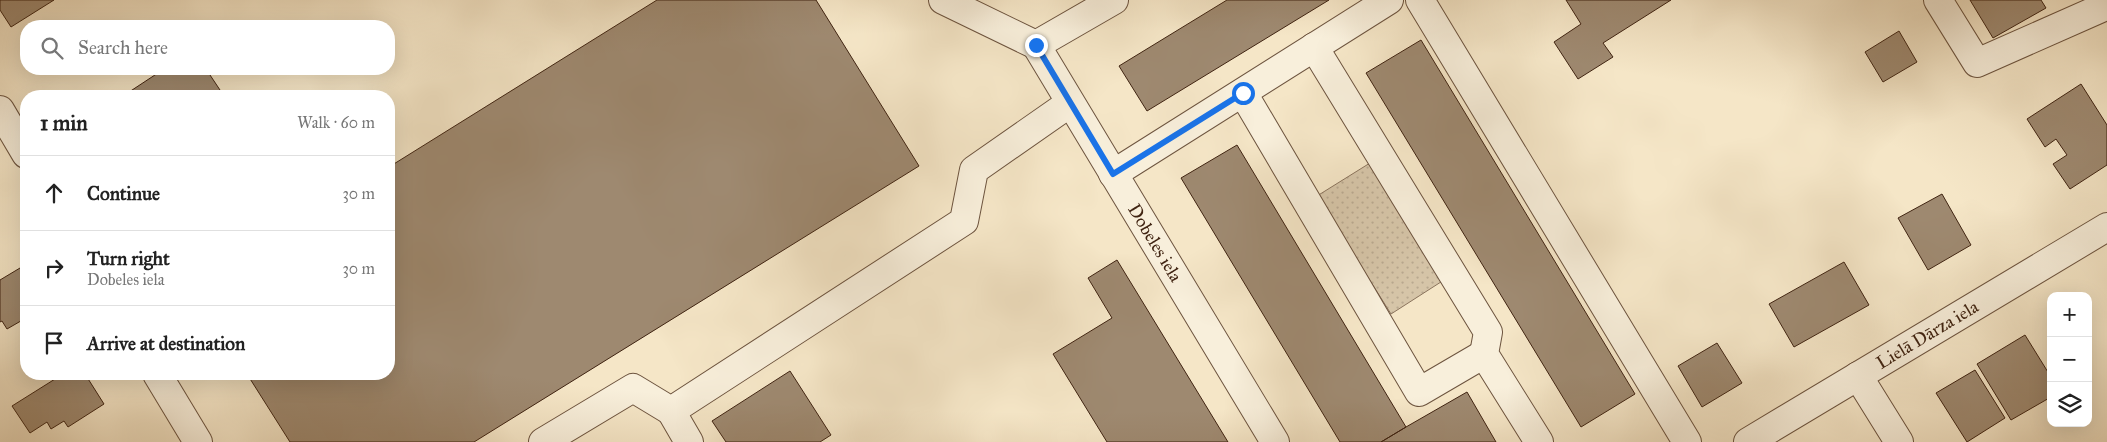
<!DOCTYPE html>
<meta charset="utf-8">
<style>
:root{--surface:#fff;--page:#f2f2f2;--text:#222;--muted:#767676;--line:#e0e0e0}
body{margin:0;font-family:"IM FELL Great Primer",serif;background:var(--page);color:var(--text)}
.controls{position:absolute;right:15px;bottom:15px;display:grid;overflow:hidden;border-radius:10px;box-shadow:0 5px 20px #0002}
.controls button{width:45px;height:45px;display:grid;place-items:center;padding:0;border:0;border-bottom:1px solid var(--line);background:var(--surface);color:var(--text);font:25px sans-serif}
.stop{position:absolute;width:15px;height:15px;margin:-11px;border:4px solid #1a73e8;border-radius:50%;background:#fff}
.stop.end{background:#1a73e8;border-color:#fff;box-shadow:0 1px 5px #0008}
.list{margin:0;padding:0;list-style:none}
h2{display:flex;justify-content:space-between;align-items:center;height:65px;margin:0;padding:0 20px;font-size:21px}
h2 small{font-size:16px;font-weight:400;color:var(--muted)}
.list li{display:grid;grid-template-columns:32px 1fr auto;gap:15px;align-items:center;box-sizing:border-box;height:75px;padding:0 20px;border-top:1px solid var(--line)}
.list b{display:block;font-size:19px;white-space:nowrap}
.list p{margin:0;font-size:16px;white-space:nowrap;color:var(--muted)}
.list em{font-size:16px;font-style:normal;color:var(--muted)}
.icon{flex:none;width:28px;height:28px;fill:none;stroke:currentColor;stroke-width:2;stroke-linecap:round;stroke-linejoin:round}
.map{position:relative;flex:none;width:2107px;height:442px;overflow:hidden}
.search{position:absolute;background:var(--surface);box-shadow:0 5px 20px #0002;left:20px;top:20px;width:375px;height:55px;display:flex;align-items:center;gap:12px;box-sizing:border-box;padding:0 18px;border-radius:20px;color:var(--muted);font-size:19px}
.panel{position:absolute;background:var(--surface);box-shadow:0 5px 20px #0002;left:20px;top:90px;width:375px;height:290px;border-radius:20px}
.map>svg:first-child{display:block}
.park{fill:url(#park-dots);stroke:#8b745d}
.building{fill:#9e8970;stroke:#402412}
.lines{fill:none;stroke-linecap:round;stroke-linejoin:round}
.minor-casing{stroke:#6d543f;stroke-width:30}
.minor{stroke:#f8efdb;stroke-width:28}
.route{stroke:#1a73e8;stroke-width:6}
.labels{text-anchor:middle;stroke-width:5;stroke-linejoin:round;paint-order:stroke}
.street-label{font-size:18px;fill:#402412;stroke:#f8efdb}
</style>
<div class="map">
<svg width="2107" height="442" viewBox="0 0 2107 442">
<defs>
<pattern id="park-dots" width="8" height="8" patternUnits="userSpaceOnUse" patternTransform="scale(1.25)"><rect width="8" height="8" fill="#d6c5a8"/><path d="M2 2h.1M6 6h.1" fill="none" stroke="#b9a990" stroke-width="1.8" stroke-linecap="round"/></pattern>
</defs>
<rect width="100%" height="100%" fill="#f5e6c7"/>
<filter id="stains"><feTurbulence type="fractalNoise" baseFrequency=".004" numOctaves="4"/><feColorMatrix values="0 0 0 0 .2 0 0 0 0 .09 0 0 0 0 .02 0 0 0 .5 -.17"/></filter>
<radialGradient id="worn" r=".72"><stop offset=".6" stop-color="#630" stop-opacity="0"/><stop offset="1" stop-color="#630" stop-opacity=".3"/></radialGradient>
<path class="park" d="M1370 163 1444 280 1391 314 1317 196Z"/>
<path class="building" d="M0 0H54L11 27 0 10Z
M657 0H816L919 166 474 442H290L247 374H389V167Z
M1227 0H1329L1147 111 1119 66Z
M1566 0H1671L1603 43 1613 57 1578 79 1554 42 1581 24Z
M1970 0H2041L2046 8 1993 38Z
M1899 31 1917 62 1883 82 1865 52Z
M1421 40 1635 394 1581 427 1366 73Z
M164 69H206L224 96H123Z
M2081 84 2107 125V165L2070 189 2053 164 2067 155 2056 139 2045 147 2027 119Z
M1237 145 1406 427 1381 442H1340L1181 178Z
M1942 194 1971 245 1928 270 1898 218Z
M1117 260 1228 442H1107L1053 354 1112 318 1088 278Z
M1844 262 1869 305 1794 347 1769 304Z
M20 268 26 278V318L7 329 2 321 0 322V280Z
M2025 335 2051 377V397L2011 420 1977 364Z
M1717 343 1742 383 1702 407 1678 366Z
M1975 370 2005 418 1967 442 1936 393Z
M790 371 831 435 820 442H726L712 421Z
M63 374H85L104 404 68 427 64 421 51 429 47 422 30 433 12 406Z
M1467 392 1496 442H1381L1406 427Z"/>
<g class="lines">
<g class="minor-casing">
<g id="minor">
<path d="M943 0 1036 45"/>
<path d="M1420 0 1687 442"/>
<path d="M1938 0 1977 63 2106 6"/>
<path id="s1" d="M1036 45 1275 442"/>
<path d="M1036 45 1114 0"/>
<path d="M1314 47 1488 332 1484 354 1539 442"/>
<path d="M1243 93 1419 392 1484 354"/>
<path d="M0 110 26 154"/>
<path d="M1113 174 1389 0"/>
<path d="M157 374 198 442"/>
<path d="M1858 376 1899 442"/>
<path d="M671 411 689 442"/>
<path d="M543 442 633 388 671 411 964 221 974 170 1070 103"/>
<path id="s2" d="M1748 442 2107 227"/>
</g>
</g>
<use href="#minor" class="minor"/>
</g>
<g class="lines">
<path class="route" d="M1036 45 1113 174 1243 93"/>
</g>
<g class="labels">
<g class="street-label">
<text dy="6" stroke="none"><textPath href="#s1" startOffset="231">Dobeles iela</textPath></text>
<text dy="6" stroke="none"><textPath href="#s2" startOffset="209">Lielā Dārza iela</textPath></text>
</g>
</g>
<rect width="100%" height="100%" filter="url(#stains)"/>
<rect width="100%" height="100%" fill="url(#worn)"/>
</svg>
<div class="controls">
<button>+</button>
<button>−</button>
<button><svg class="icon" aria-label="layers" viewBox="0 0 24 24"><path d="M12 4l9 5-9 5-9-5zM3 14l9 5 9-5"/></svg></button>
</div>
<div class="stop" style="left:1243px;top:93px"></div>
<div class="stop end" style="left:1036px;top:45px"></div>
<div class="search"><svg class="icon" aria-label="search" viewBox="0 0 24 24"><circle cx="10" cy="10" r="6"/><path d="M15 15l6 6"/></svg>Search here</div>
<section class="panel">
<h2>1 min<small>Walk · 60 m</small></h2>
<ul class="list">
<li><svg class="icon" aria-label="ahead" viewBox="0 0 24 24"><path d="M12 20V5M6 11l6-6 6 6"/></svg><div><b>Continue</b></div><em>30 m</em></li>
<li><svg class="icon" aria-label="right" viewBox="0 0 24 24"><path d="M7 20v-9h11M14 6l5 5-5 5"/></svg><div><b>Turn right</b><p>Dobeles iela</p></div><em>30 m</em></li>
<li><svg class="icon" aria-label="arrive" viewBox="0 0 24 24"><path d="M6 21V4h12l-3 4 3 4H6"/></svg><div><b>Arrive at destination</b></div></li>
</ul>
</section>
</div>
